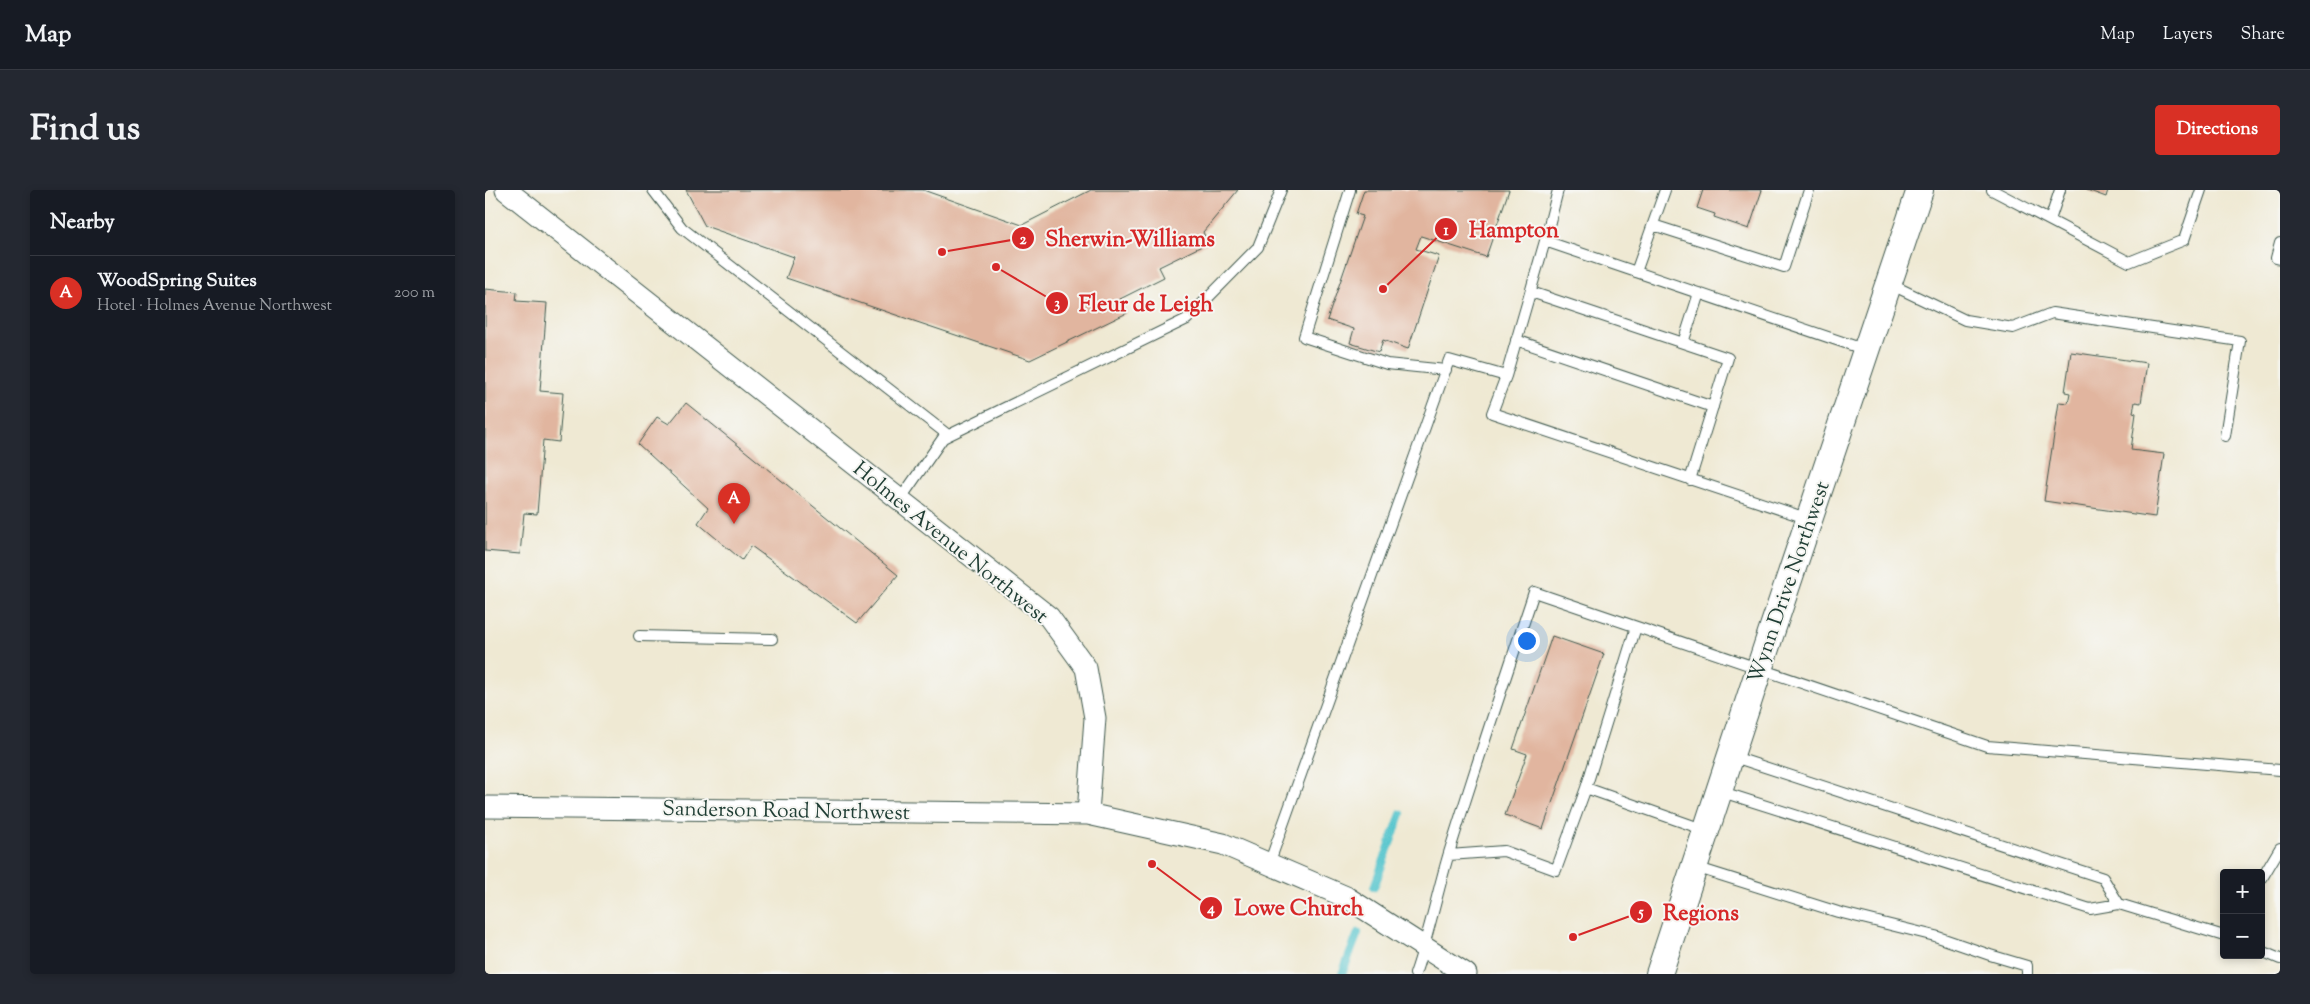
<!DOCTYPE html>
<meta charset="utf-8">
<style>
:root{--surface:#171b24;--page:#242831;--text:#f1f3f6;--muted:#9ea1a6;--line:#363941;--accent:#d93025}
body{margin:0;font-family:"Sorts Mill Goudy",serif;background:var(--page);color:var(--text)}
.controls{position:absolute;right:15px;bottom:15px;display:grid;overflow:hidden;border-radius:5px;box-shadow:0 2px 8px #0003}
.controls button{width:45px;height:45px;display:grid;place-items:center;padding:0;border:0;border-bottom:1px solid var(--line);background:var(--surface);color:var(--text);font:25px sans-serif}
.you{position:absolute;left:1041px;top:450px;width:18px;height:18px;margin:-12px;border:4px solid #fff;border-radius:50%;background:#1a73e8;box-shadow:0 0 0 8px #1a73e833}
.badge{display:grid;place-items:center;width:32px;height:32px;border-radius:50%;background:var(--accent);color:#fff;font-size:16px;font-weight:700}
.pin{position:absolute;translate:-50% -41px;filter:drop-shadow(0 1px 2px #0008)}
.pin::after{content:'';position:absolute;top:26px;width:18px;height:15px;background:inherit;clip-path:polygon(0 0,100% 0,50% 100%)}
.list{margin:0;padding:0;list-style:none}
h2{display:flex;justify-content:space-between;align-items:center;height:65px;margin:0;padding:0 20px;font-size:21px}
h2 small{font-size:16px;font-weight:400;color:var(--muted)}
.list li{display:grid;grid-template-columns:32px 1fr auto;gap:15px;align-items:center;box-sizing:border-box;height:75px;padding:0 20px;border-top:1px solid var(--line)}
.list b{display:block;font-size:19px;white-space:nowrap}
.list p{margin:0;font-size:16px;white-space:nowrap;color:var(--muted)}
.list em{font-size:16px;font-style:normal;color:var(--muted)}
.map{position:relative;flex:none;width:1795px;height:784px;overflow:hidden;border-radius:5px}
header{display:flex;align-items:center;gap:30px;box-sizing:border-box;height:70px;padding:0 25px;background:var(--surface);border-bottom:1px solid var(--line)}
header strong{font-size:24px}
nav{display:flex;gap:28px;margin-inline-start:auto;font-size:18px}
.intro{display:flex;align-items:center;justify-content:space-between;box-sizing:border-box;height:120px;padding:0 30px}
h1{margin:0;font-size:35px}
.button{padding:12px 22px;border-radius:5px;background:var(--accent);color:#fff;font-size:18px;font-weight:700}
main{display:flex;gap:30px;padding:0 30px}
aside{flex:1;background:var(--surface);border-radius:5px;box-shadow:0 2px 8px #0003}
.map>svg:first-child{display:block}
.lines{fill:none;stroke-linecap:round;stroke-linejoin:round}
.stream{stroke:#59c6ce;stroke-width:8}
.building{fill:#e1b59f}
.service-casing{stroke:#3e574c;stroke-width:12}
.minor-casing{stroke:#3e574c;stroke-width:23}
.tertiary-casing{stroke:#3e574c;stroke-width:28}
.service{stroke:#fff;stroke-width:10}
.minor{stroke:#fff;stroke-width:21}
.tertiary{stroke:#fff;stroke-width:26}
.labels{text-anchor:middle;stroke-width:4;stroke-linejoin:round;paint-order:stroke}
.street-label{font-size:21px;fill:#1f3d34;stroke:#f6f6f2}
.leader{fill:none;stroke:#d62828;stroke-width:2}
.callout-dot{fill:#d62828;stroke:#f6f6f2;stroke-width:2}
.mark-label{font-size:15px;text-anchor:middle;font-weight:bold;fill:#fff}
.callout-label{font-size:22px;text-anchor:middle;font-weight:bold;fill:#d62828;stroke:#f6f6f2;stroke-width:4;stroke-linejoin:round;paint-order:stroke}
</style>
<header>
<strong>Map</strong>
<nav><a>Map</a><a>Layers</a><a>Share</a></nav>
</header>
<div class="intro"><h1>Find us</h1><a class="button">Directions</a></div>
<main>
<aside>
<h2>Nearby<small></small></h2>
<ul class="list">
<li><span class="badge">A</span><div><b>WoodSpring Suites</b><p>Hotel · Holmes Avenue Northwest</p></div><em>200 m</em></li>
</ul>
</aside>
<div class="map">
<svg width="1795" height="784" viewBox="0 0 1795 784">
<rect width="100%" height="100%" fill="#f6f6f2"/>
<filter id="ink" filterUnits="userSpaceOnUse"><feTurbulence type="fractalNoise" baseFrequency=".02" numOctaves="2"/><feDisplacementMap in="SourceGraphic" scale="10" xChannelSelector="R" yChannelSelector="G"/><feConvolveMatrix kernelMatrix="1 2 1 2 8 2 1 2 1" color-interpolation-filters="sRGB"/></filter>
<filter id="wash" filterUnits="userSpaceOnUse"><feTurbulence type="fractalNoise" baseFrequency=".0096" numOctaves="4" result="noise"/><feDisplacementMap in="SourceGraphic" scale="20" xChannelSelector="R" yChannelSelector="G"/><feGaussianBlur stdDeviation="1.12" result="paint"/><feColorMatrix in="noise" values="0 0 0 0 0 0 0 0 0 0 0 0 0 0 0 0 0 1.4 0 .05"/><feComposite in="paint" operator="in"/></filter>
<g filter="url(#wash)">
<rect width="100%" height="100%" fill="#efe9d3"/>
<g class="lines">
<path class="stream" d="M889 697 916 624
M857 784 873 743"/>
</g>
<g id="blocks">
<path class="building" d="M201 0H438L537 35 606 0H753L718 42 723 53 674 77 679 87 635 109 642 123 545 170 301 88 309 67 220 36Z
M879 0H1024L1001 67 936 46 931 59 954 66 923 159 898 150 894 162 865 153 869 139 842 130 878 26 871 24Z
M1218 0H1277L1264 39 1229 27 1230 24 1212 18Z
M1602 0H1623L1621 7Z
M0 99 32 102 31 111 62 113 55 201 78 203 74 252 58 250 52 324 39 323 35 364 0 361Z
M1586 162 1662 173 1656 213 1650 212 1648 222 1651 223 1646 260 1679 264 1670 327 1559 311 1574 212 1583 213 1585 203 1580 202Z
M201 213 413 385 372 433 266 356 257 370 213 333 223 318 153 254 172 227 184 234Z
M1067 446 1119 464 1058 639 1020 625 1042 564 1028 559Z"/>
</g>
</g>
<g filter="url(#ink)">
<use href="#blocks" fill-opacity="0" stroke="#3e574c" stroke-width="1"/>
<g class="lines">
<g class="service-casing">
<path id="service" d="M168 0 197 38 463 245
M865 0 819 147 902 174 961 180
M1507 0 1644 72 1699 50 1716 0
M1565 30 1575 0
M1168 35 1299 77 1324 0
M1060 51 1381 160
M1795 53 1791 68 1795 69
M1151 82 1180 0
M1405 94 1480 130 1528 138 1567 123 1755 151 1740 246
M1046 102 1243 168 1205 290
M1031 150 1228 217
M1198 153 1214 103
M1021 186 1007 223 1324 329
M414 311 458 248 702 129 773 57 796 0
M154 446 287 449
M1246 566 1618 688 1634 714
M1101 598 1220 640
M1234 601 1605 719 1634 714 1739 746
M964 665 1019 661 1071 680 1101 598 1151 437
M784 674 964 170 1021 186 1060 51 1073 0
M1210 677 1353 722 1450 746 1505 765 1542 776V784
M1776 690 1795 658
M1776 761 1795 769
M930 784C944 744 952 703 964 663 991 575 1020 489 1049 402L1502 556 1795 580"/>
</g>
<g class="minor-casing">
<path id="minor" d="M21 0 564 427 601 478 610 528 603 624
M0 617 603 624 738 654 861 707 981 784"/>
</g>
<g class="tertiary-casing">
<path id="tertiary" d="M1174 784 1286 443 1435 0"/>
</g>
<use href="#service" class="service"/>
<use href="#minor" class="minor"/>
<use href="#tertiary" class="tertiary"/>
</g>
</g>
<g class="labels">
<g class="street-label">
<text transform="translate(466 352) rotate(39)" y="7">Holmes Avenue Northwest</text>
<text transform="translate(1303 392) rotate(-71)" y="7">Wynn Drive Northwest</text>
<text transform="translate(301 620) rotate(1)" y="7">Sanderson Road Northwest</text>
</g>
</g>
<path class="leader" d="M898 99L961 39M457 62L538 48M511 77L572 113M667 674L726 718M1088 747L1156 722"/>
<g class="callout-dot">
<circle cx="898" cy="99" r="5"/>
<circle cx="457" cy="62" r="5"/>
<circle cx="511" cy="77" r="5"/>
<circle cx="667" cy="674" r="5"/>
<circle cx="1088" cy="747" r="5"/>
<circle cx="961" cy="39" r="12"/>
<circle cx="538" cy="48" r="12"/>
<circle cx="572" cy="113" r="12"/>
<circle cx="726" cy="718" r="12"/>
<circle cx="1156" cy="722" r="12"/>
</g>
<g class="mark-label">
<text x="961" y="45">1</text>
<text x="538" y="54">2</text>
<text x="572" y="118">3</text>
<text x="726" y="723">4</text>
<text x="1156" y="727">5</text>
</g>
<g class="callout-label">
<text x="1029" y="47">Hampton</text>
<text x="645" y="56">Sherwin-Williams</text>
<text x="661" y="121">Fleur de Leigh</text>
<text x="814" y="725">Lowe Church</text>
<text x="1216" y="730">Regions</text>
</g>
</svg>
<div class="controls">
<button>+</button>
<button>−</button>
</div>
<div class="you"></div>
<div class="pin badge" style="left:249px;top:334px">A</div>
</div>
</main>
